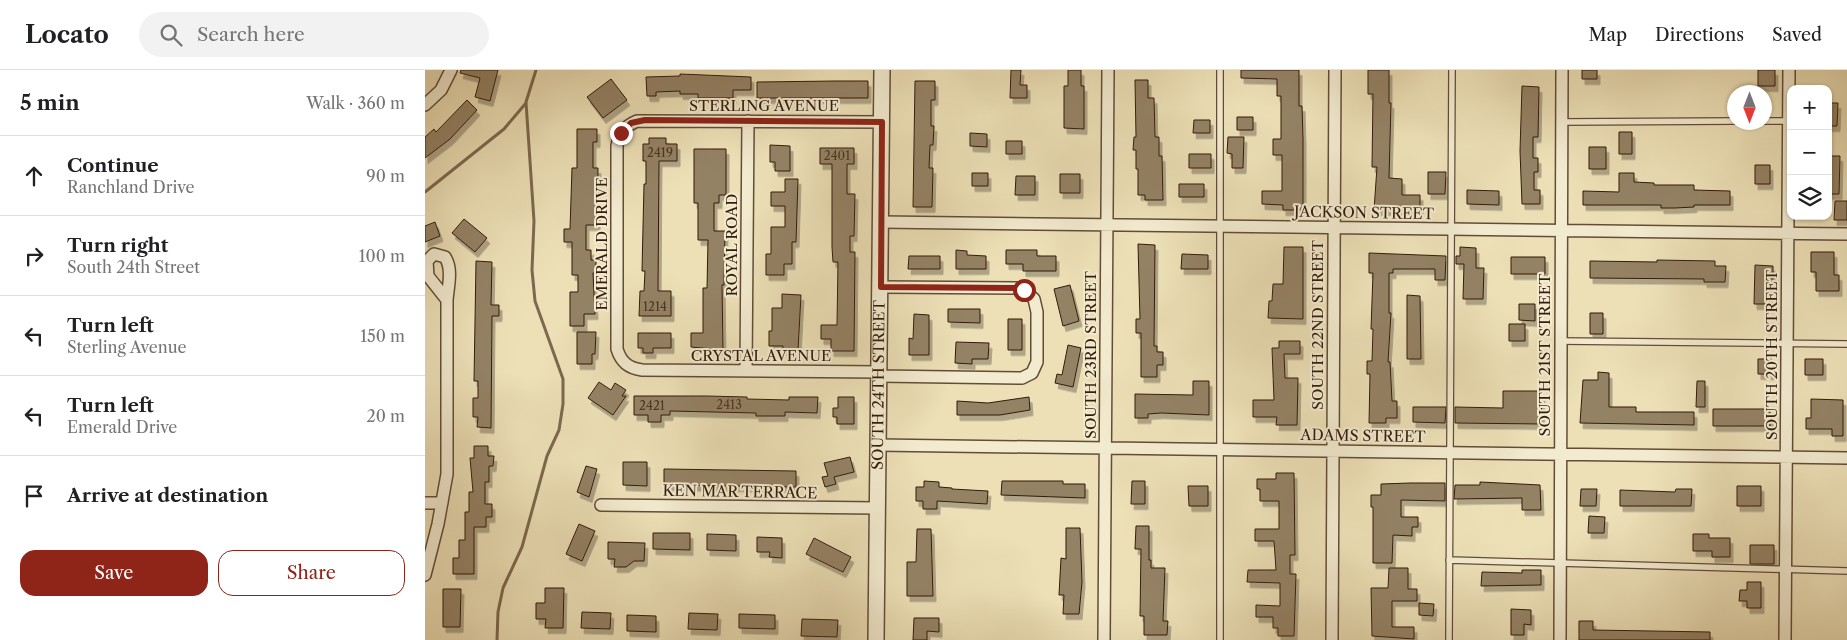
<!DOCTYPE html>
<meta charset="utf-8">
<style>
:root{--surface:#fff;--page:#f2f2f2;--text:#202124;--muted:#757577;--line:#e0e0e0;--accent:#8f2418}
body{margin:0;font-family:"Libre Caslon Text",serif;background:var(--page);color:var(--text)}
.controls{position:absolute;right:15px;top:15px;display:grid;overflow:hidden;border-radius:10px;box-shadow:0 1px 4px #0004}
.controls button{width:45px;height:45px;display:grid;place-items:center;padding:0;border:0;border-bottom:1px solid var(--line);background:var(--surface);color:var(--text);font:25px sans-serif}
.compass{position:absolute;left:1302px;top:15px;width:45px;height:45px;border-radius:50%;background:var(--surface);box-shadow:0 1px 4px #0004;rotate:180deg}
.stop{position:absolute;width:15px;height:15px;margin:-11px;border:4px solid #8f2418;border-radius:50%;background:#fff}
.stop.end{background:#8f2418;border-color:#fff;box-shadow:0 1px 5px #0008}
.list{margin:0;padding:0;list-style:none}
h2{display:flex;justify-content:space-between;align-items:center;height:65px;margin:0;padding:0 20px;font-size:21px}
h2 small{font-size:16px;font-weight:400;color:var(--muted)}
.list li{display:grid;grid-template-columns:32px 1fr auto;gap:15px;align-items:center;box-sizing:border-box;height:80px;padding:0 20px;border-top:1px solid var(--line)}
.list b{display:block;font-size:19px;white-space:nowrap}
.list p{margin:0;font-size:16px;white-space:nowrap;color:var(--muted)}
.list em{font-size:16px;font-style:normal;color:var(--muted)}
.actions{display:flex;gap:10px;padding:15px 20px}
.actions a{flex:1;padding:11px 0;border:1px solid var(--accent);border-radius:15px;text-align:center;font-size:18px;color:var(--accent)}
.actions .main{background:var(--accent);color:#fff}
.icon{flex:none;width:28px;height:28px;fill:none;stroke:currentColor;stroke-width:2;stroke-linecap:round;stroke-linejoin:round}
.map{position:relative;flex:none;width:1422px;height:570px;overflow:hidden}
header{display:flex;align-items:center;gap:30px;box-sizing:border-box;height:70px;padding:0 25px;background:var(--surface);border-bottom:1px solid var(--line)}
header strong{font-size:24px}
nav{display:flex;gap:28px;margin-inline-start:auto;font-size:18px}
.search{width:350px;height:45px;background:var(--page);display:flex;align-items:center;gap:12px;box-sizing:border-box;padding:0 18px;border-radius:28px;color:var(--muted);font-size:19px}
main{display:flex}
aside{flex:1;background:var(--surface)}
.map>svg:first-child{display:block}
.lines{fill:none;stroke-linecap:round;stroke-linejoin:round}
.stream{stroke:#7d6950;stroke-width:3}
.building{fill:#948265;stroke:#331c0c;filter:url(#shadow)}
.service-casing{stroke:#624d37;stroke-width:8}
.minor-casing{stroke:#624d37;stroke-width:14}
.tertiary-casing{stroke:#624d37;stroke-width:18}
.service{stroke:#f3ebd0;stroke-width:5.5}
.minor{stroke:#f3ebd0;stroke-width:11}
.tertiary{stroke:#f3ebd0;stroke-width:15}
.route{stroke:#8f2418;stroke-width:6}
.labels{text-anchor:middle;stroke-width:4;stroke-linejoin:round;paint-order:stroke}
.number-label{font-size:12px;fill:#4b3622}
.street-label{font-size:15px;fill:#331c0c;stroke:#f3ebd0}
</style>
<header>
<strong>Locato</strong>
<div class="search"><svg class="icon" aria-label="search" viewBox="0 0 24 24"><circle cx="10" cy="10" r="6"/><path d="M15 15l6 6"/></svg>Search here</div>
<nav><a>Map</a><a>Directions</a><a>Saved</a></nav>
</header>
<main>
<aside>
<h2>5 min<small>Walk · 360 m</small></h2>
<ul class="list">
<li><svg class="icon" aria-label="ahead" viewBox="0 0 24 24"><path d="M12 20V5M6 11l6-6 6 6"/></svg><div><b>Continue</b><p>Ranchland Drive</p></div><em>90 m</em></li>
<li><svg class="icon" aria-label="right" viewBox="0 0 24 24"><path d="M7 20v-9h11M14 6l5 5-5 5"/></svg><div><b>Turn right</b><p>South 24th Street</p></div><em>100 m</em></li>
<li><svg class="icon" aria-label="left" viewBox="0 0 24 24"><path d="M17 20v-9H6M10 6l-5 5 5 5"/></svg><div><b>Turn left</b><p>Sterling Avenue</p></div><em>150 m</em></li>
<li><svg class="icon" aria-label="left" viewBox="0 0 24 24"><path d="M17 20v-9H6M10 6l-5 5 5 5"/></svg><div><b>Turn left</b><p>Emerald Drive</p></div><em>20 m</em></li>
<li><svg class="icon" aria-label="arrive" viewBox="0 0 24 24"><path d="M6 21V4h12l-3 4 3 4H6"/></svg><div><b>Arrive at destination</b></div></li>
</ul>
<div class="actions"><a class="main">Save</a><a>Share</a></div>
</aside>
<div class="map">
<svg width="1422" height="570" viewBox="0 0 1422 570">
<defs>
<filter id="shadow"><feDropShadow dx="3" dy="5.5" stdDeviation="0" flood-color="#0004"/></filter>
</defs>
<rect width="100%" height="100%" fill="#ede0b7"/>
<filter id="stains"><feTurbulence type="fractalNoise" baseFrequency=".004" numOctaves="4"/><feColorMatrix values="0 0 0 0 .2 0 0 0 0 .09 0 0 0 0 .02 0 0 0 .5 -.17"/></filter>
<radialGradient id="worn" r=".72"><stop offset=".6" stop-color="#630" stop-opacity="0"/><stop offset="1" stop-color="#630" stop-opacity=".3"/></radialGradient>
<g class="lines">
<path class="stream" d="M0 122 79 59 101 33
M72 570 73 542 78 518 97 477 122 386 134 360 138 334V309L110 231 107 200 109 151 101 32 111 0"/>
</g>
<path class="building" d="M36 0H73L65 31 50 27 55 8 35 3Z
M586 0H596L595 15H602V28H585Z
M643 0H656V16H659V59L639 58V16H643Z
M816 0H874V36H877L878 69V140H858V135L837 134V121H857V85H848V69H856V26H852V9L816 8Z
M943 0H964V33H966L964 108 977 109V125H995V140H949L952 97H947L948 24H943Z
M1157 0H1172V9H1157Z
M1333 0H1350V16H1333Z
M255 4 326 7V20H308V28H273V24H255V21L231 22V26H222L221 7 255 6Z
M186 9 202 30 178 48 162 27Z
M710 10H723V28H729L730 67H734V86H737L738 130H720V125H713V99H711V80H708L709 67H711Z
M410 11H443V28H332V12Z
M490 11H510V30H506V56H509L508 75H505L504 98H508L507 137H488Z
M1097 16 1114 17 1113 67H1108V88H1113V102H1109V120H1115V134H1097L1095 81Z
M42 30 52 40 25 69 0 88V67L9 59 11 62Z
M1403 33H1413L1412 56H1403Z
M812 47H828V60H812Z
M769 50H785V63H768Z
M152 59H172V72H168V98H173L172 155H161V180H166V190H171V203H168L170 244H159V256H145V222H153V205H147V172H139V159H145L147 98H152Z
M1194 62H1207V84H1194Z
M545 63 562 64V77L545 76Z
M803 67H819L818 98H807V84L802 83Z
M224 68H241V74H252V91H234L233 221H246V246H214L215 221H219L220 201H217L219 114H221V91H218V74H224Z
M581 71H597V84H581Z
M345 75 365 76V101H350V92H345Z
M1164 77H1181V99H1164Z
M395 78H429V94H422V124H430L429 166H425V182H430L429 281H406V269H396V255H412L413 192H408L407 177V94H395Z
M269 79H301V125H294V133H289V161H300L299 215H297L298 280 266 277V263H278V218H282L283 170H273V133H269Z
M764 84H786V98H764Z
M1403 86H1415L1414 124H1403Z
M1330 95H1345V114H1330Z
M1003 102H1021L1020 124H1003Z
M547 103H563V116H547Z
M1194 103H1209V112L1229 113V115H1269V120L1305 121V135H1269V137L1250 138H1236V135H1158V121L1194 122Z
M635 104H655V123H635Z
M591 106H610V125H590Z
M360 109H373L371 172H367V194H359V205H341V184H346V157H360V136H346V122H360Z
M754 114H779V127H754Z
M1042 120 1074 121V135L1042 134Z
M1410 131H1422V150H1409Z
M39 149 62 168 50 182 27 163Z
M10 152 15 166 0 172V156Z
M713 174 730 175 729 276H732V282H738V295H732V307H716V263H711V249H715Z
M859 177H878V249L843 248 844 231H847L848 214H858Z
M1035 177 1051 178V198H1059L1058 229H1038L1039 194H1031V186H1035Z
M531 180 542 181V185L561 186V199H531Z
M581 180H612V186H631V201H598V194H581Z
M1386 182H1409V205H1414V221H1391V202H1386Z
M944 183 1021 186 1020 210H1010V199H968V203H964V243H966L963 292H965L967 331H972V348H961V353H944L945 304H942V291H947L948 259H946L948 203H944Z
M757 184 783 185V199H756Z
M484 186H515V199H483Z
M1086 187H1120V204H1086Z
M1232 190 1290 191V196H1301L1300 212H1279V209L1165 208V191L1232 192Z
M51 191 67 192 66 235H74V246H67L66 358 52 357 53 347H48V328H53V311H49Z
M1330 195 1348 196V209H1344V234H1329Z
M645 215 654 251 638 256 629 219Z
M357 224 376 225 373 280H358V276H344V261H347V238H357Z
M982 225 995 226 996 289H982Z
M1094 234H1110V251L1094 250Z
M523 239H555V253L523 252Z
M1165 243H1178V264H1165Z
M489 244 504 245V285H484V268L488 269Z
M583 249H597V280H583Z
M1084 254H1100V271H1084Z
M152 262H171L170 284H167V294H152Z
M213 263H246V278H228V283H218V278H213Z
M854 271H875V284H859L860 308H873L872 355H851L852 347H828V330H849L847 278H854Z
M531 272 564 273 563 289H547V294L530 293Z
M643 275 656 278 648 317 630 313 632 304 637 305Z
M1333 289H1346V304H1333Z
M1380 289H1398V305H1380Z
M1173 302 1184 303V337H1211V342H1269V355L1155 353 1158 310H1173Z
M768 311H784V345L736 343 723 344V348H710V324L768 325Z
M1272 311H1280V337H1271Z
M174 312 186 320 190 313 201 320 197 326H201L188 345 163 328Z
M1078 321H1117L1116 354 1030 353V337L1078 338Z
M209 326H282L322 327V329L364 330V327H393L392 343 360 342V346H331V343L245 341V345H236V352H223V345H209Z
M413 327H429V354H412V347H408V338H413Z
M604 327 605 340 575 345H532V331L563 333Z
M1386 329 1418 330V366H1407V359H1381V348H1386Z
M988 337H1021L1020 353 988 352Z
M1288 339H1345V356H1288Z
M49 376H63V386H69L68 396H64V412H60V434H67V447H61V457H49V504H28V488H34V470H40V442H44V422H48L45 388H49Z
M425 387 429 402 409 407 411 414 400 417 397 407 403 406 399 393Z
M198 392H222V416L198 415Z
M161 396 172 399 164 427 152 422Z
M239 399 371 401V417L239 415Z
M851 403H869L870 485H865V504H871L869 566H853V558H848V547H831V535L855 536V513L822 512 823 500H851L849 471H830V459H854V431H835V419H832V409H851Z
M499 411 514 412V417L527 418V419L563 421 562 434 512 431V439H498V431H491V417H499Z
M577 411H638V414H660V428L576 425Z
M707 411H720V434H706Z
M1055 412 1115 415 1116 440H1097V428L1029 429 1030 415H1055Z
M985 413H1020V431L976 430V447H993V457H987V466L968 465 967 493H948V437H946V425H956V414Z
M763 416H783V436H764Z
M1312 416H1336V436H1312Z
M1156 419H1172L1171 436H1155Z
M1251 419H1267L1266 436H1195V420L1250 422Z
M1164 446 1180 447 1179 463H1163Z
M154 454 170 461 157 491 141 484Z
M711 456H724V490H726V498H740L738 551H743L742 565H719V546H715L716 479H710Z
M641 458H655L657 512 654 544H638L639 525H634L636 488 641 489Z
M492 459H506L508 526H482V492H491Z
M228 463H265V480L228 479Z
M282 464 311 465V481L282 480Z
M1268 464H1284V468H1305V487H1287V481H1268Z
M332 467 357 468V488L344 487 345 482H332Z
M389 468 426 487 418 502 381 484Z
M183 472 220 473 219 491H209L201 497H189L190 489H183Z
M1325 475H1349V494H1325Z
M964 498H983V519H992V531H967V557H989V569L947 566 946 518H963Z
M1097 500H1116V515L1056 516 1057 502 1097 503Z
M1322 512H1336V538H1322V531H1314L1315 520H1322Z
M120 518H139L138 558H120L121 549H111V533H120Z
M18 519H36L35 557H18Z
M994 533 1009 534 1008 546 994 545Z
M1086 539 1106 540V555L1099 554V565H1086Z
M157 542 186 543 185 559 156 558Z
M264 543 293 544 292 560 263 559Z
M314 544 350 545V559L314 558Z
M202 545 231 546V562L202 561Z
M489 548H514V562L502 561V570H488Z
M377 549 413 550 412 567 376 566Z
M1154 551H1168V560L1285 562V570H1154Z"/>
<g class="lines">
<g class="service-casing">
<path id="service" d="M1340 51H1363
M1137 52 1310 51
M1135 271 1422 274
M1024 490 1422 501
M795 570V0
M1024 570 1027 0"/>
</g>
<g class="minor-casing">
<path id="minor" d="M0 35 16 20 26 0
M456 152 1422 164
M9 184 20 187C28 199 23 217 22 230L3 206 2 191Z
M321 300 323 51
M455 302 217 300C203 298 196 292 192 279V76C194 63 200 56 212 51L457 52
M454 306 597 308 607 303 612 292V242L609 229 599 220 592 218 456 217
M453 375 1422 388
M0 433H17
M176 435 453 438
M0 505 13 454 22 404V230
M679 570 683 0
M907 570 910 0
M1135 570 1137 0
M1360 570 1364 0"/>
</g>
<g class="tertiary-casing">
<g id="tertiary">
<path id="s1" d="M451 570 457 0"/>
</g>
</g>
<use href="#service" class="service"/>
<use href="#minor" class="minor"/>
<use href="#tertiary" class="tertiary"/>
</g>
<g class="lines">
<path class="route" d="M196 63 206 53 220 50 457 52 456 217 592 218 599 220"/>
</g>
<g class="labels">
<g class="number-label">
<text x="235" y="87">2419</text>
<text x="412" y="90">2401</text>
<text x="230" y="241">1214</text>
<text x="304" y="339">2413</text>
<text x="227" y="340">2421</text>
</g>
<g class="street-label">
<text x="339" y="41">STERLING AVENUE</text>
<text transform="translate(939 143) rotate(1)" y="5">JACKSON STREET</text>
<text transform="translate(177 174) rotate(-90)" y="5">EMERALD DRIVE</text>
<text transform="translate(307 175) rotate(-90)" y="5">ROYAL ROAD</text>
<text transform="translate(893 255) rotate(-90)" y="5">SOUTH 22ND STREET</text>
<text transform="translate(666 285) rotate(-90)" y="5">SOUTH 23RD STREET</text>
<text transform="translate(1120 285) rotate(-90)" y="5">SOUTH 21ST STREET</text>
<text transform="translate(1347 285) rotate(-90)" y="5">SOUTH 20TH STREET</text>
<text x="336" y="291">CRYSTAL AVENUE</text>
<text dy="5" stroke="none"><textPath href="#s1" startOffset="255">SOUTH 24TH STREET</textPath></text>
<text transform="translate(938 366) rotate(1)" y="5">ADAMS STREET</text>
<text transform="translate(315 422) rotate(1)" y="5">KEN MAR TERRACE</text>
</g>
</g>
<rect width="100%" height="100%" filter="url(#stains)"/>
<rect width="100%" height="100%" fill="url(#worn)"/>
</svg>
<div class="controls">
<button>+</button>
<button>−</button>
<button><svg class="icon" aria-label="layers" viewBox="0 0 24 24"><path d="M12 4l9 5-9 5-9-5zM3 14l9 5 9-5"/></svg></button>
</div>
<svg class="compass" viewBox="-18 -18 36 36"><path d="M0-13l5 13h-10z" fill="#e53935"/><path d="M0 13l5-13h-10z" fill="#757577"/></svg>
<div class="stop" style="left:599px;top:220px"></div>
<div class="stop end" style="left:196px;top:63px"></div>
</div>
</main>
